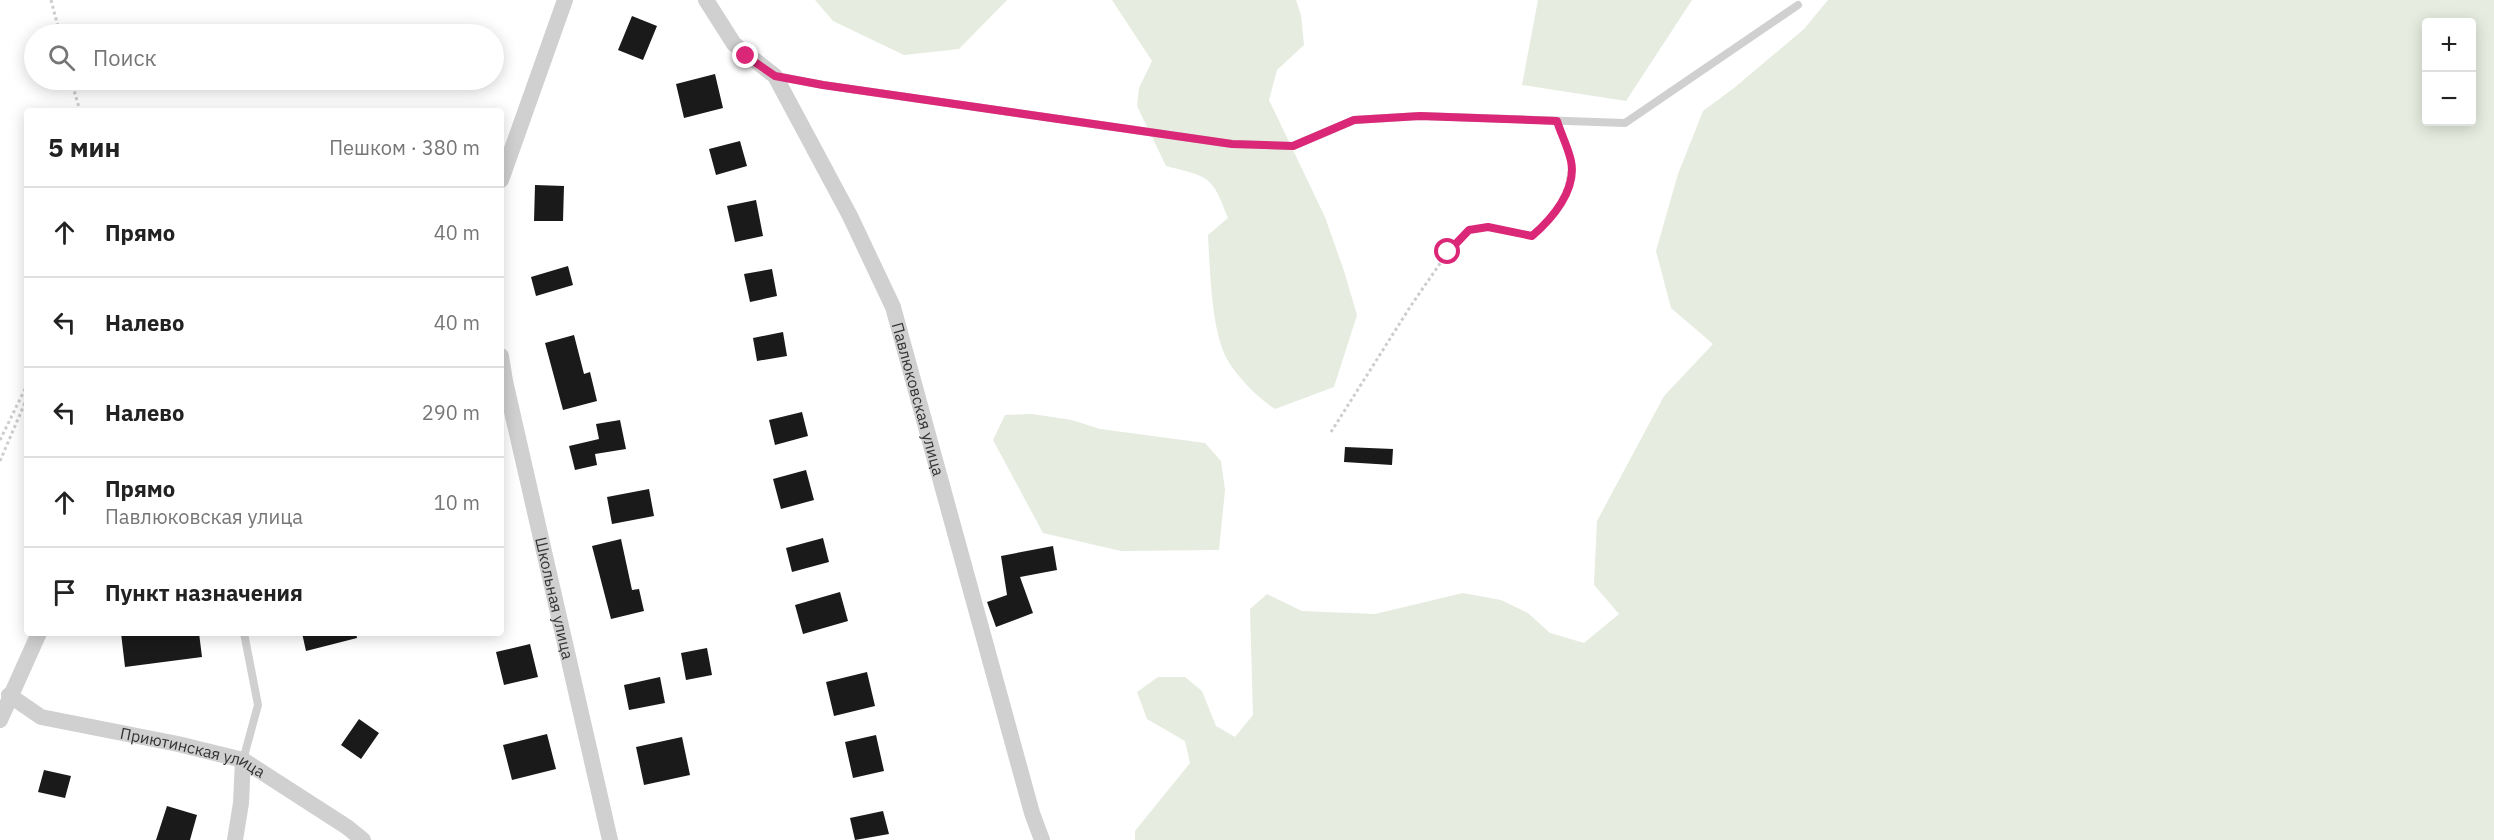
<!DOCTYPE html>
<html lang="ru">
<meta charset="utf-8">
<style>
:root{--surface:#fff;--page:#f6f6f6;--text:#222;--muted:#767676;--line:#e0e0e0}
body{margin:0;font-family:"IBM Plex Sans",sans-serif;background:var(--page);color:var(--text)}
.controls{position:absolute;right:18px;top:18px;display:grid;overflow:hidden;border-radius:6px;box-shadow:0 3px 15px #0003}
.controls button{width:54px;height:54px;display:grid;place-items:center;padding:0;border:0;border-bottom:2px solid var(--line);background:var(--surface);color:var(--text);font:30px sans-serif}
.stop{position:absolute;width:18px;height:18px;margin:-14px;border:4px solid #db2777;border-radius:50%;background:#fff}
.stop.end{background:#db2777;border-color:#fff;box-shadow:0 2px 6px #0008}
.list{margin:0;padding:0;list-style:none}
h2{display:flex;justify-content:space-between;align-items:center;height:78px;margin:0;padding:0 24px;font-size:26px}
h2 small{font-size:20px;font-weight:400;color:var(--muted)}
.list li{display:grid;grid-template-columns:39px 1fr auto;gap:18px;align-items:center;box-sizing:border-box;height:90px;padding:0 24px;border-top:2px solid var(--line)}
.list b{display:block;font-size:22px;white-space:nowrap}
.list p{margin:0;font-size:20px;white-space:nowrap;color:var(--muted)}
.list em{font-size:20px;font-style:normal;color:var(--muted)}
.icon{flex:none;width:33px;height:33px;fill:none;stroke:currentColor;stroke-width:2;stroke-linecap:round;stroke-linejoin:round}
.map{position:relative;flex:none;width:2494px;height:840px;overflow:hidden}
.search{position:absolute;background:var(--surface);box-shadow:0 3px 15px #0003;left:24px;top:24px;width:480px;height:66px;display:flex;align-items:center;gap:15px;box-sizing:border-box;padding:0 21px;border-radius:33px;color:var(--muted);font-size:22px}
.panel{position:absolute;background:var(--surface);box-shadow:0 3px 15px #0003;left:24px;top:108px;width:480px;height:528px;border-radius:6px}
.map>svg:first-child{display:block}
.green{fill:#e6ecdf;fill-rule:evenodd}
.building{fill:#1a1a1a}
.lines{fill:none;stroke-linecap:round;stroke-linejoin:round}
.path{stroke:#cdcdcd;stroke-width:3;stroke-dasharray:3 3;stroke-linecap:butt}
.lane{stroke:#d0d0d0;stroke-width:8}
.street{stroke:#d0d0d0;stroke-width:16}
.route{stroke:#db2777;stroke-width:8}
.labels{text-anchor:middle;stroke-width:6;stroke-linejoin:round;paint-order:stroke}
.street-label{font-size:16px;fill:#333;stroke:#fff}
</style>
<div class="map">
<svg width="2494" height="840" viewBox="0 0 2494 840">
<rect width="100%" height="100%" fill="#fff"/>
<path class="green" d="M815 0H1007L959 49 904 55 833 21Z
M1112 0H1296L1301 15 1304 45 1277 70 1269 100 1325 217 1344 271 1357 315 1334 387 1275 409C1258 398 1237 377 1227 359 1211 330 1210 268 1208 235L1228 218C1212 175 1209 177 1166 166L1137 106 1139 88 1152 61Z
M1538 0H1692L1626 101 1522 85Z
M1828 0H2494V840H1135V831L1190 763 1185 741 1147 719 1137 692 1158 677H1185L1202 691 1216 726 1235 737 1253 715 1250 609 1267 594 1302 611 1375 614 1463 593 1501 600 1528 613 1550 633 1584 643 1619 614 1594 585 1597 521 1664 396 1713 344 1671 308 1656 251 1678 174 1703 111 1734 88 1804 29ZM2426 22H2472V122H2426Z
M1032 414 1072 420 1100 429 1205 443 1221 461 1225 490 1219 550 1121 551 1043 533 993 440 1005 415Z"/>
<path class="building" d="M632 16 657 26 643 60 618 50Z
M715 74 723 108 684 118 676 84Z
M740 141 747 166 716 175 709 149Z
M535 185 564 186 563 221H534Z
M756 200 763 236 735 242 727 206Z
M568 266 573 285 536 296 531 277Z
M772 269 777 296 750 302 744 274Z
M783 332 787 356 757 361 753 338Z
M574 335 584 374 590 372 597 401 563 410 545 343Z
M802 412 808 436 775 445 769 420Z
M620 420 626 449 595 454 597 465 575 470 569 446 599 439 596 424Z
M1345 447 1393 449 1392 465 1344 462Z
M806 470 814 500 781 509 773 479Z
M649 489 654 516 612 524 607 497Z
M823 538 829 562 792 572 786 548Z
M621 539 632 590 639 589 644 611 611 619 592 546Z
M1053 546 1057 570 1020 577 1033 613 996 627 987 602 1007 595 1001 556Z
M840 592 848 621 803 634 795 605Z
M121 633H199L202 657 125 667Z
M302 633H356L357 638 306 651Z
M530 644 538 677 504 685 496 652Z
M707 648 712 675 686 680 681 653Z
M867 672 875 706 834 716 826 682Z
M660 677 665 703 629 710 624 685Z
M359 719 379 733 361 759 341 745Z
M547 734 556 769 512 780 503 745Z
M876 735 884 771 853 778 845 742Z
M682 737 690 775 644 785 636 747Z
M44 770 71 776 65 798 38 792Z
M167 806 197 815 190 840H156Z
M883 811 889 834 855 840 850 818Z"/>
<g class="lines">
<path class="path" d="M51 0 60 34
M71 80 80 111
M1331 432 1412 304 1448 252 1469 230 1487 227 1531 236 1548 222 1563 201 1571 163 1561 134
M0 440 27 385
M0 461 27 398"/>
<path class="lane" d="M776 76 823 85 1232 144 1293 146 1354 120 1420 116 1625 123 1798 5
M243 760 258 705 244 633"/>
<g class="street">
<path id="s1" d="M706 0 734 44 775 76 850 216 893 307 1032 813 1042 840"/>
<path d="M501 180 565 0"/>
<path id="s2" d="M501 356 505 381 610 840"/>
<path id="s3" d="M9 695 41 717 178 744 243 760 347 827 363 840"/>
<path d="M0 720 39 633"/>
<path d="M235 840 241 803 243 760"/>
</g>
</g>
<g class="lines">
<path class="route" d="M746 56 775 76 823 85 1232 144 1293 146 1354 120 1420 116 1557 121C1561 134 1568 147 1571 161 1577 190 1552 219 1532 236L1488 227 1469 230 1448 252"/>
</g>
<g class="labels">
<g class="street-label">
<text dy="6" stroke="none"><textPath href="#s1" startOffset="459">Павлюковская улица</textPath></text>
<text dy="6" stroke="none"><textPath href="#s2" startOffset="248">Школьная улица</textPath></text>
<text dy="6" stroke="none"><textPath href="#s3" startOffset="195">Приютинская улица</textPath></text>
</g>
</g>
</svg>
<div class="controls">
<button>+</button>
<button>−</button>
</div>
<div class="stop" style="left:1448px;top:252px"></div>
<div class="stop end" style="left:746px;top:56px"></div>
<div class="search"><svg class="icon" aria-label="search" viewBox="0 0 24 24"><circle cx="10" cy="10" r="6"/><path d="M15 15l6 6"/></svg>Поиск</div>
<section class="panel">
<h2>5 мин<small>Пешком · 380 m</small></h2>
<ul class="list">
<li><svg class="icon" aria-label="ahead" viewBox="0 0 24 24"><path d="M12 20V5M6 11l6-6 6 6"/></svg><div><b>Прямо</b></div><em>40 m</em></li>
<li><svg class="icon" aria-label="left" viewBox="0 0 24 24"><path d="M17 20v-9H6M10 6l-5 5 5 5"/></svg><div><b>Налево</b></div><em>40 m</em></li>
<li><svg class="icon" aria-label="left" viewBox="0 0 24 24"><path d="M17 20v-9H6M10 6l-5 5 5 5"/></svg><div><b>Налево</b></div><em>290 m</em></li>
<li><svg class="icon" aria-label="ahead" viewBox="0 0 24 24"><path d="M12 20V5M6 11l6-6 6 6"/></svg><div><b>Прямо</b><p>Павлюковская улица</p></div><em>10 m</em></li>
<li><svg class="icon" aria-label="arrive" viewBox="0 0 24 24"><path d="M6 21V4h12l-3 4 3 4H6"/></svg><div><b>Пункт назначения</b></div></li>
</ul>
</section>
</div>
